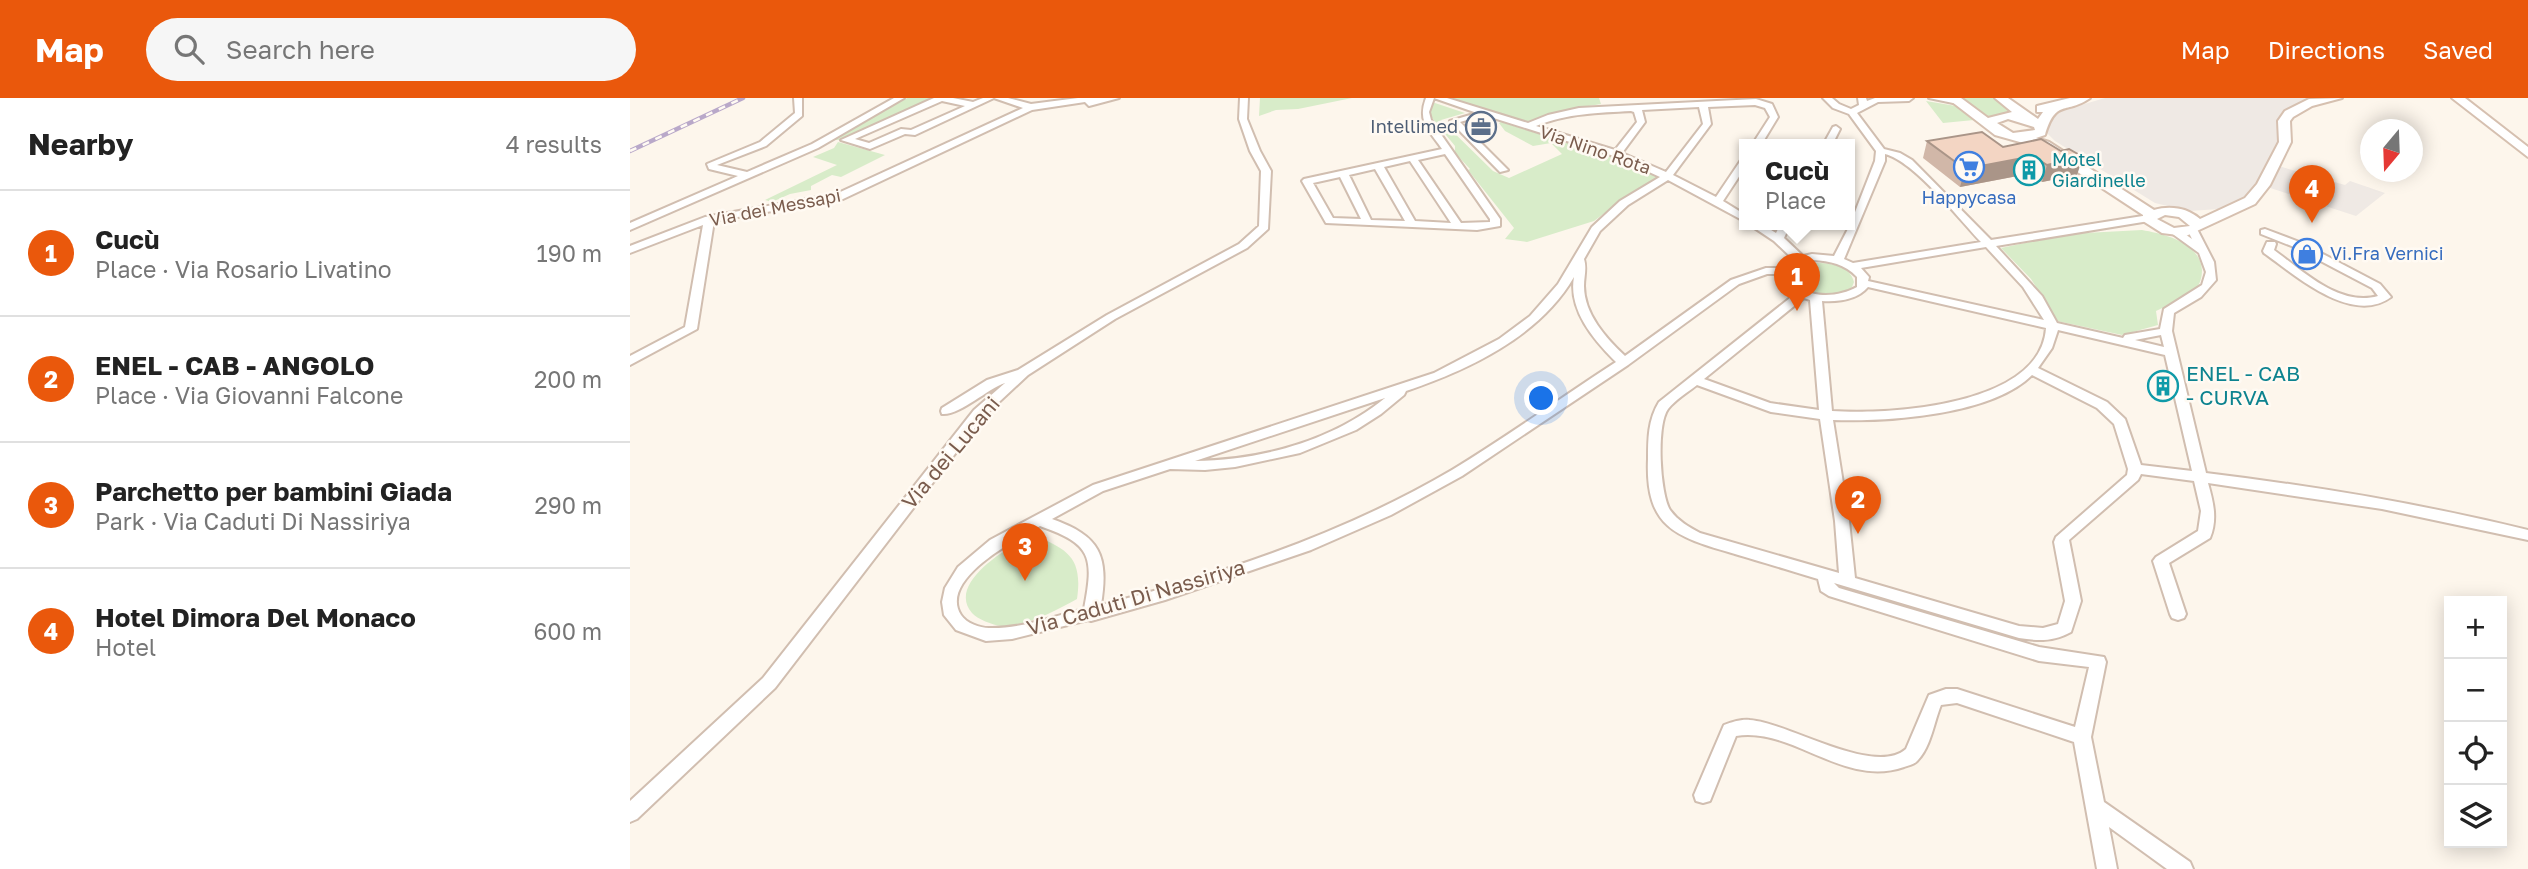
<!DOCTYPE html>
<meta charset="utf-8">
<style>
:root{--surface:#fff;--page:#f6f6f6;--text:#222;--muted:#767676;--line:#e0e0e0;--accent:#ea580c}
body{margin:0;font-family:"Golos Text",sans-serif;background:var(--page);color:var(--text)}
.controls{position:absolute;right:21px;bottom:21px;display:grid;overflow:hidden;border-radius:0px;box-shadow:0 4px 18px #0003}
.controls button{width:63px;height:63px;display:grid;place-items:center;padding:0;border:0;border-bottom:2px solid var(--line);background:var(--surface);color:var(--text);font:35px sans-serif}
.compass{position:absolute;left:1730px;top:21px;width:63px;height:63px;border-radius:50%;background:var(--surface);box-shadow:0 4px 18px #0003;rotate:199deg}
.you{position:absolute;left:912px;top:301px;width:24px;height:24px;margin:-18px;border:5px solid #fff;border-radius:50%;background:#1a73e8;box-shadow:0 0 0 10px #1a73e833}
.badge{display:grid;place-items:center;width:46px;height:46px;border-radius:50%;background:var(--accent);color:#fff;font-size:23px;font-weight:700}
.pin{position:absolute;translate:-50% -58px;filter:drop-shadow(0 2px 4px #0008)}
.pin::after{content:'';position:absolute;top:37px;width:24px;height:21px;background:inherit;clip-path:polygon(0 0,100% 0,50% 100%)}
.popup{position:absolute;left:1109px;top:41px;width:116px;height:91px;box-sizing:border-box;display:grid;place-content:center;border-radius:0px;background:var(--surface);filter:drop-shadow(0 2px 5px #0005);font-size:23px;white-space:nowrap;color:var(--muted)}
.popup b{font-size:26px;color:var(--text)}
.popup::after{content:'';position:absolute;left:50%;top:100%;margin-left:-14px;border:14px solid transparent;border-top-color:var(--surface)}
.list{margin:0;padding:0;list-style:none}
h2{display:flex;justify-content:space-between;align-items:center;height:91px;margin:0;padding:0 28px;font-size:30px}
h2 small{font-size:23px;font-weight:400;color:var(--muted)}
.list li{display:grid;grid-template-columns:46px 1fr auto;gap:21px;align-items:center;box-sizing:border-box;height:126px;padding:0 28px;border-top:2px solid var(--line)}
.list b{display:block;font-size:26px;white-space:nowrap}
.list p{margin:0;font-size:23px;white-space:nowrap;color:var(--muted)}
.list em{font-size:23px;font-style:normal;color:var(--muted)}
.icon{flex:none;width:38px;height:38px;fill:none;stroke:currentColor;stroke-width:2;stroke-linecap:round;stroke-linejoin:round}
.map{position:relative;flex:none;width:1898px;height:771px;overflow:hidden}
header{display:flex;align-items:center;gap:42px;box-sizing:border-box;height:98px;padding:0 35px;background:var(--accent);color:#fff}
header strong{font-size:33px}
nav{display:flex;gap:38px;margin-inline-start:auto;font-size:24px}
.search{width:490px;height:63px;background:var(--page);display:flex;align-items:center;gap:18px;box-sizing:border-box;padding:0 24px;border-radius:38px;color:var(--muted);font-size:26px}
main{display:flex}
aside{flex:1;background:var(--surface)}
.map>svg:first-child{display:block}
.industrial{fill:#efe9e4}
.green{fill:#d8ecc9}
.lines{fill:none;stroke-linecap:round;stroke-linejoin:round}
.street-casing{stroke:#d1beb0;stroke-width:4}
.secondary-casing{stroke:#d6c0b0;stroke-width:4}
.street{fill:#fff;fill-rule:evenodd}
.secondary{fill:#fff;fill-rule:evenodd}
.rail-casing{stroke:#b9a8c9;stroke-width:4.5}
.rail{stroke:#fffaf3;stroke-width:2.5;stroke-dasharray:7;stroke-linecap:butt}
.wall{fill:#d1b7a8}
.shaded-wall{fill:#aa9588}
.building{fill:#f3d5c3;stroke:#aa9588;stroke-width:2}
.labels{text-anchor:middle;stroke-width:5;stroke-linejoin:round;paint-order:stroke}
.far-service-label{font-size:18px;fill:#4e5e75;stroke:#fffaf3;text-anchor:end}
.far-street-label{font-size:18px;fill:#7a5c4d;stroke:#fffaf3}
.far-culture-label{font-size:18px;fill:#0d838f;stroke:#fffaf3;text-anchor:start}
.far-shop-label{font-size:18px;fill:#366cbe;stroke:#fffaf3}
.culture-label{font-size:21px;fill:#0d838f;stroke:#fffaf3;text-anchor:start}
.street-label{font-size:21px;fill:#7a5c4d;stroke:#fffaf3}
</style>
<header>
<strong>Map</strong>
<div class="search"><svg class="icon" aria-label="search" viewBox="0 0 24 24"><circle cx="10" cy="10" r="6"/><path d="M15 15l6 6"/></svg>Search here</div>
<nav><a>Map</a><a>Directions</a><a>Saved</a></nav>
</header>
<main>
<aside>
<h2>Nearby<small>4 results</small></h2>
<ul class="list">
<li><span class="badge">1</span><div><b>Cucù</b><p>Place · Via Rosario Livatino</p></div><em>190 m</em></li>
<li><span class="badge">2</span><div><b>ENEL - CAB - ANGOLO</b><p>Place · Via Giovanni Falcone</p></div><em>200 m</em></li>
<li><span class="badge">3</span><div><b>Parchetto per bambini Giada</b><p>Park · Via Caduti Di Nassiriya</p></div><em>290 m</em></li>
<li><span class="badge">4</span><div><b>Hotel Dimora Del Monaco</b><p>Hotel</p></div><em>600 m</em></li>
</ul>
</aside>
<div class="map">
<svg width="1898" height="771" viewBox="0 0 1898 771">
<rect width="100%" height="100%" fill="#fdf6ec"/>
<path class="industrial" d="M1475 0H1691L1674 3 1652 14 1647 23 1649 39 1646 50 1638 65 1715 87 1720 83 1755 95 1726 118 1628 86 1618 97 1589 111 1559 113 1525 105 1425 43 1416 34 1424 15Z"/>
<path class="green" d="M277 0H301L210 42H203Z
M630 0H722L668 11 646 12 629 18Z
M817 0H969L971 6 935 12 894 25Z
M1327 0H1366L1389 17H1368L1357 22Z
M1296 3 1326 8 1344 22 1313 25Z
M802 4 835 15 811 22 863 73 879 80 932 56 921 45 903 48 875 33 869 25 871 24 989 61 1030 79 996 99 964 123 897 144 875 141 884 130 838 72 840 71 825 55V48L802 20 799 15Z
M208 44 255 57 211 79 202 77 181 88V92L160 96 142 104 135 102 207 67 183 59 204 50Z
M1512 132C1534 136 1570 144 1572 172 1572 179 1570 187 1565 192 1556 202 1538 207 1526 213L1528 227 1492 237 1427 223 1401 181 1371 150 1436 136Z
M1185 165C1200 165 1220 167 1224 184L1222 189C1205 201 1173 198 1164 178 1167 168 1176 166 1185 165Z
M403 437C438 451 453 460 447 501 425 513 398 528 371 528 363 527 347 521 342 515 316 485 379 448 403 437Z"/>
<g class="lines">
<g class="street-casing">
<path id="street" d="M164 0H172V18L136 48 87 67 117 74 182 46 264 0H274L188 50 0 132V125L108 78 79 71 77 66 130 44 165 15Z
M304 0H323L343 4 353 0H378L401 6 448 0H489L459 8 455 4 402 12 213 101 84 123 67 231 0 267V258L55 229 73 127 0 155V148L75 119 206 96 393 10 364 0 285 37 275 36 240 51 211 42ZM312 3 335 8 281 32 271 31 239 45 225 41Z
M610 0H618L617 21 630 53 641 73 638 131 617 150 485 221 398 277 354 318 145 590 7 721 0 724V703L133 580 344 312 375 285C357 291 329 318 312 316L311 313 312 310 357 282 388 272 477 217 609 146 629 128 631 73 620 53 609 21Z
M796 0H817L898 25 918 17 949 10 1126 1 1142 6 1148 19 1131 47H1122L1140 19 1135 10 1125 7 1078 9 1081 26 1043 77 1086 99 1111 62 1114 61V71L1093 103 1114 116V123L1038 82 998 107 970 133 954 161C957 171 954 178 954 188 954 216 976 240 995 258L1101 182 1136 170H1152L1163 161 1144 143 1120 127H1133L1146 135 1150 127H1160L1154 140 1173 158 1182 156 1204 158 1220 127 1245 63 1246 53 1219 16 1203 10 1193 0H1202L1209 6 1221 11 1229 7 1228 0H1236L1237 3 1245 0H1283L1279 3 1248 4 1227 15 1254 51 1270 55 1282 62 1361 142 1519 117 1524 120 1519 123 1366 148 1412 198 1427 225 1493 240 1495 237 1530 231 1534 211 1572 187 1576 174 1569 155 1540 134 1541 132H1549L1562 141 1558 133 1559 131H1567L1584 164 1586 182 1571 199 1544 215 1542 233 1576 375C1684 388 1792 406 1898 432V442L1752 411 1578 385C1583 403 1588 421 1580 440L1539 465 1556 516 1554 520 1548 522 1542 520 1540 516 1523 463 1526 459 1568 433 1571 413 1564 383 1511 376 1508 382 1439 442 1451 503 1441 534C1423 544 1408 543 1389 540L1204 485 1209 490 1409 549 1474 559 1476 564 1461 639 1474 704 1560 764 1563 771H1537L1479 729 1487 771H1467L1444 644 1327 605 1311 607C1304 624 1301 648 1288 662 1284 667 1279 667 1274 669 1213 690 1164 629 1106 638L1080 703 1073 705 1066 703 1064 697 1094 627C1102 624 1112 621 1120 622 1159 625 1244 679 1276 651L1299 597 1316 591H1327L1445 629 1459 569 1409 563 1199 498 1191 493 1188 481C1161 473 1133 464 1105 456 1047 439 1015 431 1018 361 1018 341 1018 322 1029 304L1165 196 1153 186 1150 176H1137L1109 186 998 267 832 378 761 417 681 452 535 502 461 523 458 522 382 541 356 543 326 532 314 517 312 504 315 490 328 469 360 442 463 387 804 275 869 241 900 218 928 186 962 129 990 103 1030 79 984 58 854 17 830 24 878 72 870 74 820 23 847 15 804 0 799 14 801 22 870 121V128L847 132 696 125 672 83 674 81 812 51C799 32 787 24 796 0ZM1069 9 1073 26 1036 74 992 55 1015 24 1012 12ZM1001 13 1004 14 1007 24 985 52 906 28C938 15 968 15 1001 13ZM815 56 860 121V124L831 125 788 62ZM1255 56C1284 63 1330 122 1351 144L1223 165 1214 161 1255 63ZM780 63 821 125 785 123 754 69ZM745 71 775 123 741 122 719 77ZM710 79 731 121 703 120 683 85ZM1356 149 1393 189 1414 222 1238 183 1239 179 1231 170ZM1183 162C1200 163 1215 166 1227 179V189C1206 201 1167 202 1161 174L1167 167ZM944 179C938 212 964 242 986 264 932 299 878 338 822 372 715 435 591 477 471 507 479 457 470 438 422 421L473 393 540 371 575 372 605 369 670 355 726 332 751 316 774 297 776 293C838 272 909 239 944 179ZM1238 189 1416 230C1411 308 1260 317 1202 313L1192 203C1208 204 1227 202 1238 189ZM1174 200 1180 202 1189 312 1140 305 1074 281ZM1428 232 1535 257 1562 373 1511 367 1495 321 1477 304 1408 270 1422 250ZM1531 237 1534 249 1505 242ZM1402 277 1467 310 1484 326 1498 371 1497 377 1426 439 1424 444 1435 503 1428 526 1413 530 1389 528 1225 480 1219 423 1203 322C1258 324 1362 317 1402 277ZM1067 287 1141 314 1190 321 1205 423 1209 475 1070 435C1059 429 1048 423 1040 412 1030 396 1026 327 1038 311 1045 302 1058 294 1067 287ZM755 300C702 343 632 362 565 363ZM410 428C462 446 464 459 454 511 424 518 391 531 359 530 350 530 336 525 331 517 308 481 387 441 410 428Z
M1299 0H1324L1332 3 1328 6Z
M1206 28 1210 31 1202 47H1193L1203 29Z
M1635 131 1672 145 1750 186 1761 199C1722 228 1665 177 1634 155L1633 153 1637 144H1645L1646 146 1644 152C1673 173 1709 209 1748 198L1742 190 1664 149 1631 136V132Z"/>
</g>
<g class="secondary-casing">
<path id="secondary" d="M1317 0H1331L1358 20 1382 14 1365 0H1378L1408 21 1413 14H1407V8L1440 0H1460C1436 17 1426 0 1415 37L1406 40 1419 44 1524 112C1540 107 1558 110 1570 121L1615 100 1627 86 1649 44 1648 23 1655 13 1679 1 1712 0 1682 8 1663 19 1660 23 1661 44 1640 87 1625 106 1556 138 1532 135 1513 123V117L1411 50 1365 37ZM1378 21 1404 29 1405 32 1383 35 1367 25ZM1535 117 1549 119 1560 128 1544 130 1527 121Z
M1822 0H1835L1898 49V59Z"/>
</g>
<use href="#street" class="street"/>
<use href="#secondary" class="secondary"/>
<g class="rail-casing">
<path id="rail" d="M0 53 113 0"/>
</g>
<use href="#rail" class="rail"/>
</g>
<path class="wall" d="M1297 43 1431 53 1447 77 1412 84 1398 76 1330 89 1293 60Z"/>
<path class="shaded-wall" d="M1403 58 1398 76 1330 89 1335 71Z
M1453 59 1447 77 1412 84 1417 67Z"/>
<path class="building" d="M1352 34 1373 49 1411 41 1431 53 1439 51 1453 59 1417 67 1403 58 1335 71 1297 43Z"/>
<defs>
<g id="office-ring" transform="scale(1.575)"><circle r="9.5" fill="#fffaf3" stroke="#5c6f8a" stroke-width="1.5"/><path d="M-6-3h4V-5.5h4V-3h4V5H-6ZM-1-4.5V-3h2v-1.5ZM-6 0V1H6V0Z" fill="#5c6f8a"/></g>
<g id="supermarket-ring" transform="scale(1.575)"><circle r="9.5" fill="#fffaf3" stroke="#3f7fe0" stroke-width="1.5"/><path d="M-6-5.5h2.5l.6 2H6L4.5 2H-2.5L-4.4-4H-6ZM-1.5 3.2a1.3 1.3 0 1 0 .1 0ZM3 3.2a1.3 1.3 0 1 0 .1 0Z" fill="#3f7fe0"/></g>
<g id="building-ring" transform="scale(1.575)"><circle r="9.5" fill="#fffaf3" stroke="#0f9aa8" stroke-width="1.5"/><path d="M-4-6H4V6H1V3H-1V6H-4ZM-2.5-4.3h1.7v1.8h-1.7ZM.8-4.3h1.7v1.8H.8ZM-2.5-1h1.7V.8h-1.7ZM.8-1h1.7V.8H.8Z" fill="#0f9aa8"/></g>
<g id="shop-ring" transform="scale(1.575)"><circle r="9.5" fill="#fffaf3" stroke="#3f7fe0" stroke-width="1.5"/><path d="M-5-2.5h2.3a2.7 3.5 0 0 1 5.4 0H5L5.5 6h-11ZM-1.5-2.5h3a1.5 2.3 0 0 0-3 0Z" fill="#3f7fe0"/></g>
</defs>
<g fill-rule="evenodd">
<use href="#office-ring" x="851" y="29"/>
<use href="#supermarket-ring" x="1339" y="69"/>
<use href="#building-ring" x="1399" y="72"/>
<use href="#shop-ring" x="1677" y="156"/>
<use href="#building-ring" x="1533" y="288"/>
</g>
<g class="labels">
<g class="far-service-label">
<text x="828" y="35">Intellimed</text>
</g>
<g class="far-street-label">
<text transform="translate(965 52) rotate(19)" y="6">Via Nino Rota</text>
<text transform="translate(145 110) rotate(-11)" y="6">Via dei Messapi</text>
</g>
<g class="far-culture-label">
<text x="1422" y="68">Motel<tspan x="1422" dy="21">Giardinelle</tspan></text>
</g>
<g class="far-shop-label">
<text x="1339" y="106">Happycasa</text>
<text x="1700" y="162" text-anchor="start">Vi.Fra Vernici</text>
</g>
<g class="culture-label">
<text x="1556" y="283">ENEL - CAB<tspan x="1556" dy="24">- CURVA</tspan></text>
</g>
<g class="street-label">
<text transform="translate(321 355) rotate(-50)" y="7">Via dei Lucani</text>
<text transform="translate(506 500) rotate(-16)" y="7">Via Caduti Di Nassiriya</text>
</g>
</g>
</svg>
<div class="controls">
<button>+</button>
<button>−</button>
<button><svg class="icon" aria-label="locate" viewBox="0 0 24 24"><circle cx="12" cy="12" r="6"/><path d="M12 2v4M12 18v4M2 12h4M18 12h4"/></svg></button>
<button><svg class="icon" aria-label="layers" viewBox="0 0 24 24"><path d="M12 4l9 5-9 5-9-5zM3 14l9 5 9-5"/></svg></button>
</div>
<svg class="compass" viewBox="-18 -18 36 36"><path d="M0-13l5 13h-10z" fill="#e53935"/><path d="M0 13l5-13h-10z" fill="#767676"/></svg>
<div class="you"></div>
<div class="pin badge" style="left:1167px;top:213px">1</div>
<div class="popup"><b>Cucù</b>Place</div>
<div class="pin badge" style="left:1228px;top:436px">2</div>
<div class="pin badge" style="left:395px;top:483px">3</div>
<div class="pin badge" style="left:1682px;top:125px">4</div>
</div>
</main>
